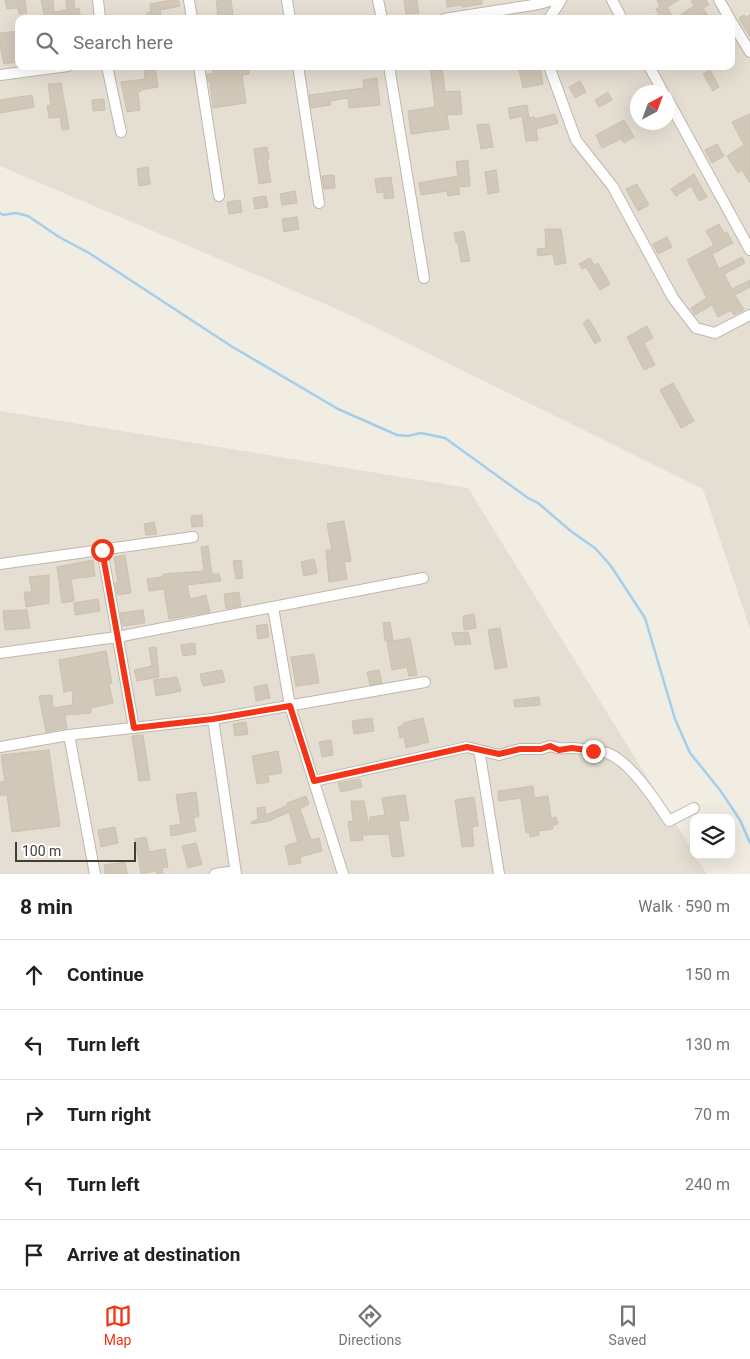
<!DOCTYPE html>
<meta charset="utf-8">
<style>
:root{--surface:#fff;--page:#f6f6f6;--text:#202124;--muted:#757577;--line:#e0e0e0;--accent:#f23519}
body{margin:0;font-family:Roboto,sans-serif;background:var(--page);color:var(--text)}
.controls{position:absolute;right:15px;bottom:15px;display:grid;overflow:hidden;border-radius:10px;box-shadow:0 5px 20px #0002}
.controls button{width:45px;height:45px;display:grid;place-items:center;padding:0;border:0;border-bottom:1px solid var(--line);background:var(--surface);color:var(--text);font:25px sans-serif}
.compass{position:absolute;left:630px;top:85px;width:45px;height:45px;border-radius:50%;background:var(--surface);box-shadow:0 5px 20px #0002;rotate:41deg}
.scale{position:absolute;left:15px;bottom:12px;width:121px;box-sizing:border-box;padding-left:5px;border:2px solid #433d34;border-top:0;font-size:14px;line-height:18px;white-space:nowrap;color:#433d34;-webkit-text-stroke:4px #fff;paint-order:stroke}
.stop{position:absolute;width:15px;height:15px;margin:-11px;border:4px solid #f23519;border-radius:50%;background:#fff}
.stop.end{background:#f23519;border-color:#fff;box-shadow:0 1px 5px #0008}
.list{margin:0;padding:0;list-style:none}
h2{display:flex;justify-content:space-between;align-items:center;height:65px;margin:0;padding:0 20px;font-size:21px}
h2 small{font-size:16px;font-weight:400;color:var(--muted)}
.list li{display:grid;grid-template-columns:32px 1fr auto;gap:15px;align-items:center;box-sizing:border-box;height:70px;padding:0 20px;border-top:1px solid var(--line)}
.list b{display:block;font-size:19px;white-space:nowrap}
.list em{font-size:16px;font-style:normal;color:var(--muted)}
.icon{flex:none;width:28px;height:28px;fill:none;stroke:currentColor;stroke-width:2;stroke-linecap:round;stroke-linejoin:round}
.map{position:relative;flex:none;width:750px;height:874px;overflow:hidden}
.search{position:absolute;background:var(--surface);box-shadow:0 5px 20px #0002;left:15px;right:15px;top:15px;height:55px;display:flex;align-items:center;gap:12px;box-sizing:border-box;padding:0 18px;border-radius:10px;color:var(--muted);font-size:19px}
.sheet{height:415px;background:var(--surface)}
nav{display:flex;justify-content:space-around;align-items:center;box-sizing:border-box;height:70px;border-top:1px solid var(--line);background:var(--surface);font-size:14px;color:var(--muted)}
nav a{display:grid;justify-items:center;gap:2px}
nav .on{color:var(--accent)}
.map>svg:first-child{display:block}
.residential{fill:#e5ded2;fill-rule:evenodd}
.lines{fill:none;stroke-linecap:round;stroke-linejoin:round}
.stream{stroke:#a1cfed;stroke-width:2.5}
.building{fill:#d2c8b9;stroke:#cdc0ad}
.minor-casing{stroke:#bfb7a9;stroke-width:12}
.minor{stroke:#fff;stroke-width:10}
.route{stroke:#f23519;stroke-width:6}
</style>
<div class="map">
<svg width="750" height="874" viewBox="0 0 750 874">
<rect width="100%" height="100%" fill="#f1ede3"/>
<path class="residential" d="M0 0H750V629L703 489 344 312 0 166ZM19 19H731V66H19ZM638 92H668V122H638Z
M0 411 468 488 694 853V855L707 874H0Z"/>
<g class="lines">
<path class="stream" d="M0 213 3 215 16 213 28 216 59 237 89 253 231 346 338 409 397 435 408 436 421 433 445 438 528 498 538 503 572 532 595 548 611 566 645 618 675 719 690 753 720 790 740 820 750 843"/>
</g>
<path class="building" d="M5 0H25L27 13 19 14 18 8 7 9Z
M41 0H53L54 12 67 10 66 0H74L75 9 79 8 81 19H45Z
M167 0H178L180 6 160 10 161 19H148L147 13 151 12 150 4 167 1Z
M231 0 233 15 218 16 216 1Z
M404 0H417L419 13 406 14Z
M446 0H482V4L462 7V5L447 7Z
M657 0H679L667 7 674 19 694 6 691 0H706L709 5 703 8 710 19H696L694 14 686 19H661L656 9 660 7Z
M744 15 746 17 750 15V37L739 18Z
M19 31V62L4 64 0 46V33Z
M144 66H155L158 87 141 90V91L138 92 140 110 127 112 121 82 145 79Z
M212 66H249V74L242 75 246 103 213 108 210 83H209L207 74H213Z
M430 66H442L445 92 460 91 462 114 447 115 449 129 411 134 408 111 435 107Z
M540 66 543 84 523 88 519 70Z
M710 70 719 87 713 91 703 74Z
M377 78 380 105 349 108 348 98 330 101 331 105 311 108 309 95 364 88 363 80Z
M580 81 586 92 575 98 569 87Z
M61 83 69 129 62 130 60 117 49 118 47 106 51 105 48 84Z
M608 92 612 100 599 107 595 100Z
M32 95 34 107 0 113V100Z
M104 99 105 110 93 111 92 100Z
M527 105 529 118 534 117 535 119 555 114 558 123 536 129 538 140 526 141 522 116 510 119 508 108Z
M750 114V183L742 170 738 173 727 156 744 145 732 122Z
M624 120 634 137 624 143 621 139 602 148 596 135Z
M489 124 493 147 481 149 477 125Z
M717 144 724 156 712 163 705 150Z
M267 147 269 159 267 160 271 182 259 184 254 149Z
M468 160 470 186 458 187 460 194 448 196 447 191 421 195 419 183 458 176 456 162Z
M148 167 150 184 139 186 137 169Z
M496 170 499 192 488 194 485 172Z
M694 174 707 197 699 201 691 186 676 196 671 189Z
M334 175 335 188 324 189 322 176Z
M391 177 394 198 384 199V192L377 193 375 179Z
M637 184 649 205 638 211 626 189Z
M295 191 297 203 282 205 280 194Z
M266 196 268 207 255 209 253 198Z
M240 200 242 212 229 214 227 202Z
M297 217 299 229 284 232 282 219Z
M719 224 724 233 727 232 733 243 712 254 719 269 742 257 745 263 724 274 732 289 750 280V287L735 295 744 310 734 315 731 310 718 317 712 305 695 315 691 308 707 298 687 260 714 245 706 231Z
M545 229H561L566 263 555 265 553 254 538 256 537 249 546 248Z
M464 231 470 261 461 262 458 242 456 243 454 233Z
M667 237 672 247 658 254 653 244Z
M590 258 594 265 598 263 610 284 600 290 586 267 582 269 579 264Z
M589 319 601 340 595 344 583 323Z
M647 326 653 338 644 343 655 365 644 370 627 337Z
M673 383 694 421 681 428 660 390Z
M202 515 203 526 192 527 191 516Z
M344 521 351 561 344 562 347 579 329 582 326 550H332L327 524Z
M154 522 157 534 146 535 144 524Z
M208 546 212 574H219L221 581 187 585 190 599 206 595 210 612 169 619 164 589 149 591 147 579 163 577V574L204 571 201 547Z
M125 555 131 593 117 595 115 583H118L114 557Z
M314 559 317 573 304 576 301 562Z
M93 560 95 576 71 579 74 601 62 603 57 567Z
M241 560 243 578 236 579 233 561Z
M49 575V603L26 607 24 592H32L29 577Z
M239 592 241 606 226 609 224 594Z
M98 599 100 611 75 615 74 603Z
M27 610 30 628 5 630 3 611Z
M143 610 145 623 123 626 120 613Z
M474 614 476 628 464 630 463 616Z
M390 622 393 640 385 641 383 623Z
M267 624 269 637 258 639 256 626Z
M500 628 507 667 495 669 488 630Z
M468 632 471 644 455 645 452 633Z
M410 638 417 675 409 676 407 667 392 670 387 642Z
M195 643 196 654 183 656 181 645Z
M156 647 159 677 137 681 134 670 152 666 149 648Z
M106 651 112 683 109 684 113 703 91 708V713L65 715 67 728 46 732 39 696 52 695 53 708 73 705 72 690 64 692 59 660Z
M314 654 319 683 296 686 291 657Z
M222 670 225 682 203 686 200 674Z
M379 670 382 683 370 685 367 672Z
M177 677 181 691 156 696 154 680Z
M267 684 270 698 256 701 254 687Z
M539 697 540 705 515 707 514 700Z
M372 718 374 731 354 734 352 721Z
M423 718 429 742 406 748 404 737 400 738 398 727 403 726V723Z
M246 722 248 734 235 736 233 724Z
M143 735 150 780 139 781 132 736Z
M331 740 333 755 322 757 319 742Z
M49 750 60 826 12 832 7 795H0V782H5L1 755Z
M278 751 282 773 268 775 269 782 257 784 252 756Z
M360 779 362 787 341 792 338 783Z
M533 786 534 798 548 796 551 819 556 817 558 824 552 826 553 829 538 831 539 835 530 837 529 832 526 833 521 798 499 801 498 791Z
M196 792 199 816 193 818 196 831 171 836 170 826 181 824 176 795Z
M405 795 409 820 399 821 404 856 392 857 389 834 362 835 363 840 351 841 348 822 353 821 351 801H364L368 823H369L370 817 385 815 382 798Z
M306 796 309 804 300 809 311 840 319 838 322 851 300 857 301 863 289 865 285 846 298 842 289 812 269 821 252 824 251 822 258 819 257 808 265 807 266 815 288 805 287 803Z
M474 797 478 826 472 827 474 846 462 847 455 800Z
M115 827 118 843 101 847 98 830Z
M146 837 149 852 165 849 168 867 162 868 163 874H157L156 871 141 874 135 839Z
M196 843 202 864 188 868 182 846Z
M125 862 127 874H105L104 865Z"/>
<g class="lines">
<g class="minor-casing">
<path id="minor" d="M98 0 100 19
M189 0 192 19
M287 0 290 19
M378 0 382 19
M612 0 622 19
M719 0 730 19
M444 19 539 4 553 0
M549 19 561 0
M731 21 750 52
M107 66 121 132
M199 66 219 196
M298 66 319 203
M389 66 424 278
M549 66 576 140 613 187 673 298 696 328 715 333 750 315
M649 66 663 92
M0 75 68 66
M668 100 750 250
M102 550 134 728
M0 564 193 537
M273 607 290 706 343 874
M0 653 117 637 423 578
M213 719 236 874
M69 735 95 874
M0 747 69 735 213 719 425 682
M478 750 480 755 499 874
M314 781 467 747 499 755 520 749H541L550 746C561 750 562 748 572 748 578 748 601 751 607 753 630 761 656 801 669 821L694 808
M215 874 235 871"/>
</g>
<use href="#minor" class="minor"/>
</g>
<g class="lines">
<path class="route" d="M102 550 134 728 213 719 290 706 314 781 467 747 499 754 520 749H541L550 746 559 750 572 748 593 751"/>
</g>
</svg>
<div class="controls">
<button><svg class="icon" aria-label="layers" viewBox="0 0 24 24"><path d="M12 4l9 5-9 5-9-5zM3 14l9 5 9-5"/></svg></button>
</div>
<svg class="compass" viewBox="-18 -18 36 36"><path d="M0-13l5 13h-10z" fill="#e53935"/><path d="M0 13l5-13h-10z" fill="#757577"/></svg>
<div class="scale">100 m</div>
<div class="stop" style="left:102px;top:550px"></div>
<div class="stop end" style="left:593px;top:751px"></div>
<div class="search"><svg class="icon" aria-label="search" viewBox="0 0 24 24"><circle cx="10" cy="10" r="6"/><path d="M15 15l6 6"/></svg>Search here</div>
</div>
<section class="sheet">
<h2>8 min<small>Walk · 590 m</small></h2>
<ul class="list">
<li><svg class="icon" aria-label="ahead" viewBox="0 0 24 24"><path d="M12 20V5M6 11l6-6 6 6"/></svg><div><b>Continue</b></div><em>150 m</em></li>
<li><svg class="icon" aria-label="left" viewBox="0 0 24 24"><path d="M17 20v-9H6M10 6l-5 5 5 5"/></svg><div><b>Turn left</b></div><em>130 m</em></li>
<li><svg class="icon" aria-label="right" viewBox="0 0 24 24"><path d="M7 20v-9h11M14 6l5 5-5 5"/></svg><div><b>Turn right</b></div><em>70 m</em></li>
<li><svg class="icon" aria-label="left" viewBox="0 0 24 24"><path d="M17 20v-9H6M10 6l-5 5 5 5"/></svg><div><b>Turn left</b></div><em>240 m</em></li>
<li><svg class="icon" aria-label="arrive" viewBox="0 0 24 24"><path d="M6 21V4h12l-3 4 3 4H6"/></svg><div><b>Arrive at destination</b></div></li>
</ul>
</section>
<nav>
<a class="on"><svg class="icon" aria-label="map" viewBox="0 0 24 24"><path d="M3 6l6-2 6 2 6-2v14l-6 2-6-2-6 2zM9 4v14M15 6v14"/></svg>Map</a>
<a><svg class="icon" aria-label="directions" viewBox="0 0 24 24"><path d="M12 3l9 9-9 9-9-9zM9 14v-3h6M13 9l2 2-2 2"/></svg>Directions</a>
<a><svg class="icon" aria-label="saved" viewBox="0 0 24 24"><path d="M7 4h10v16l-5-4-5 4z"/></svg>Saved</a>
</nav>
